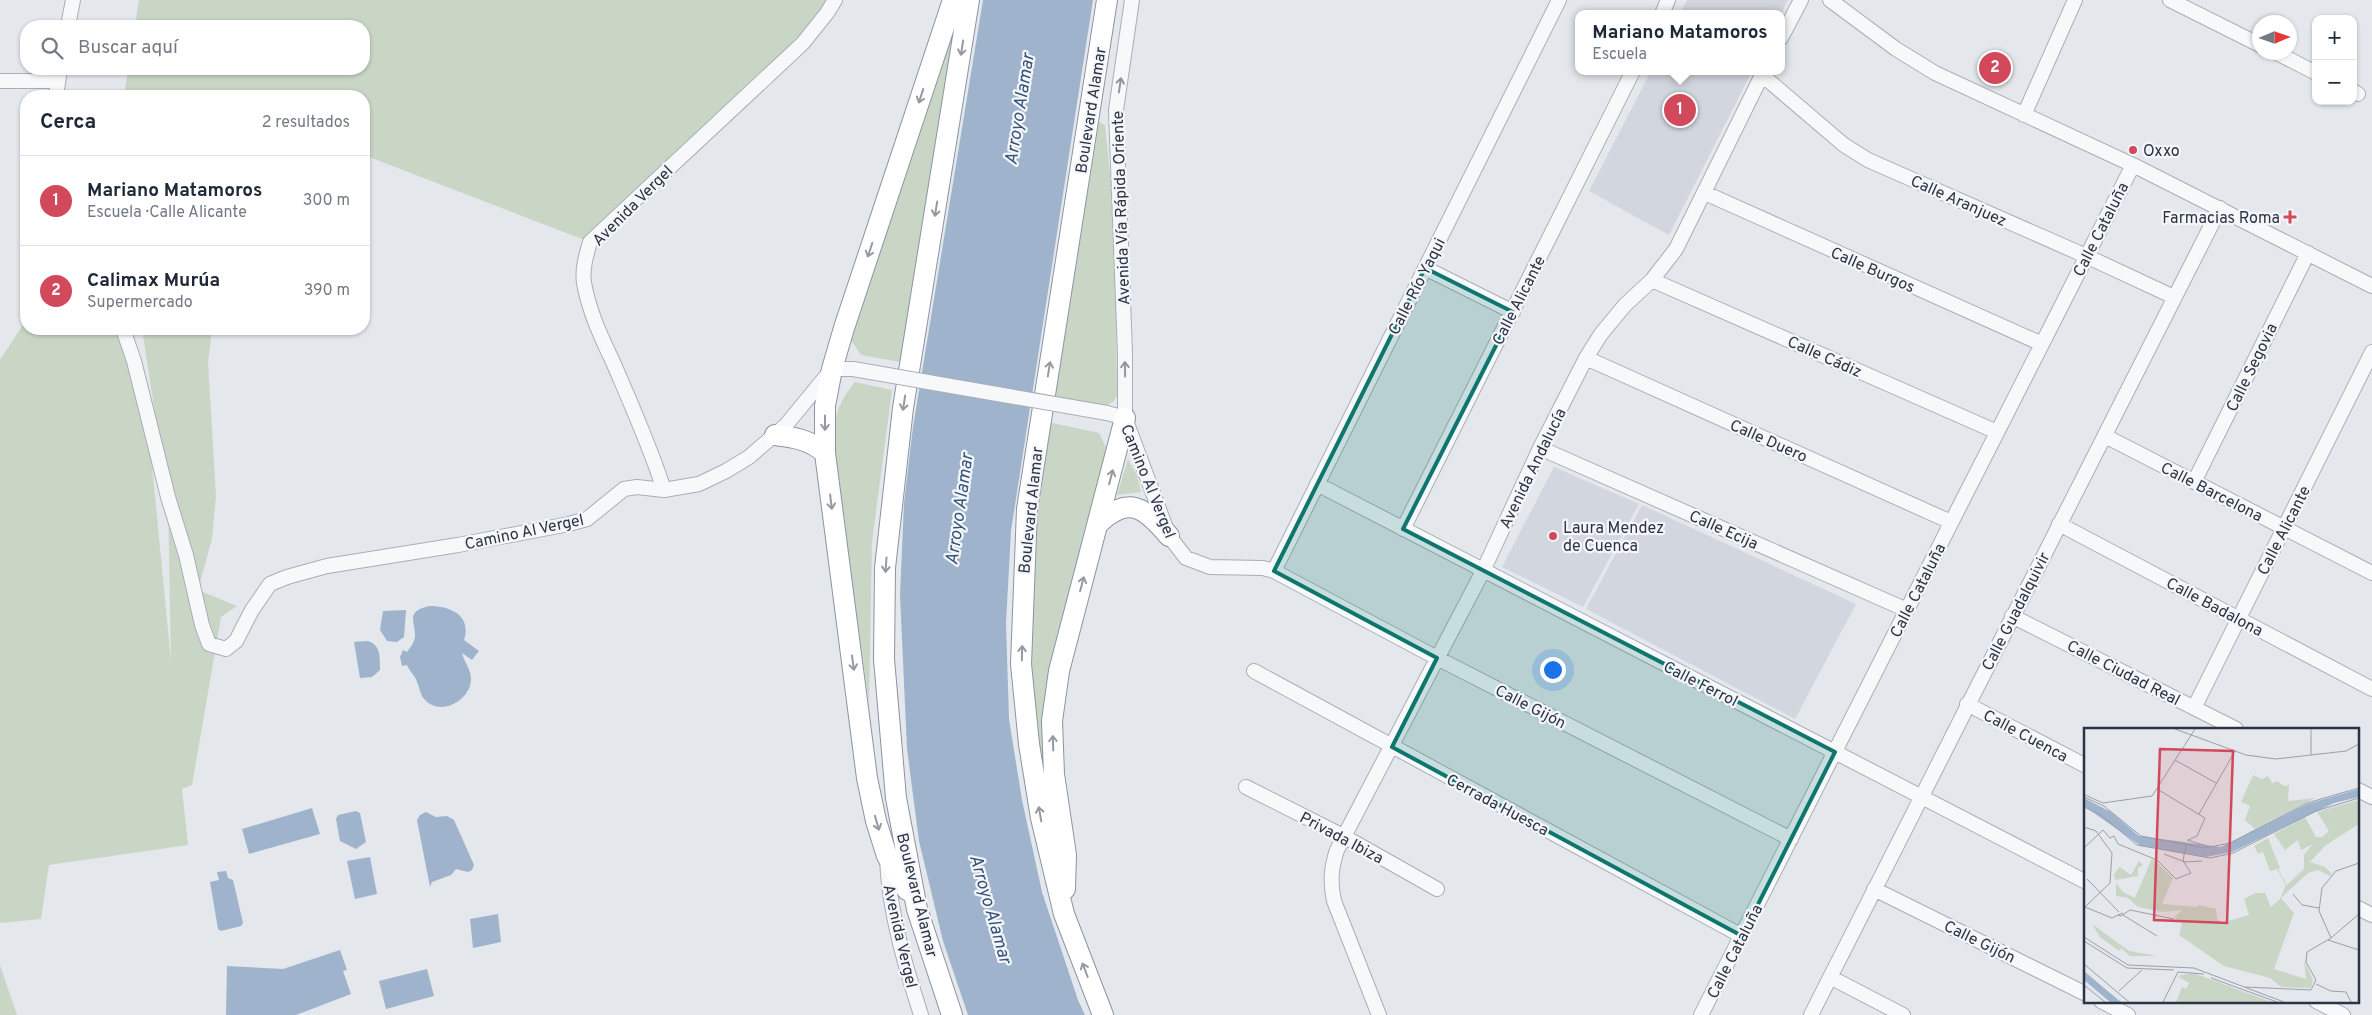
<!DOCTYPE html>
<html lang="es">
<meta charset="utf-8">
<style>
:root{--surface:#fff;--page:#f6f6f7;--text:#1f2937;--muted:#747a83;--line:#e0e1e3;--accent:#d1495b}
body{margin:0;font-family:Overpass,sans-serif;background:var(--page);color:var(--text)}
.controls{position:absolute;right:15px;top:15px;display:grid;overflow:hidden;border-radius:10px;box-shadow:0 1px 4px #0004}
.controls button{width:45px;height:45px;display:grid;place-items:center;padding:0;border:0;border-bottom:1px solid var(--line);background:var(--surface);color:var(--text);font:25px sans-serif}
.compass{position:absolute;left:2252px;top:15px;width:45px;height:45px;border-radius:50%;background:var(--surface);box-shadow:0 1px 4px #0004;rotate:88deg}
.you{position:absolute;left:1552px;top:669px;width:18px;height:18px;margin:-12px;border:4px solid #fff;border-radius:50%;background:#1a73e8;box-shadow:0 0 0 8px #1a73e833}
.badge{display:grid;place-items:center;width:32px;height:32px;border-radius:50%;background:var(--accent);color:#fff;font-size:16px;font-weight:700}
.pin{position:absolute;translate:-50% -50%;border:2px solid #fff;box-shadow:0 1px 5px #0006}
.popup{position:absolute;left:1575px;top:10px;width:210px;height:65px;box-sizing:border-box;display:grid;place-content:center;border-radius:10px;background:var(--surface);filter:drop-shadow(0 1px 4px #0005);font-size:16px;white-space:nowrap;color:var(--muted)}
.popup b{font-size:19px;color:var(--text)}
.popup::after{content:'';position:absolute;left:50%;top:100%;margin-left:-10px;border:10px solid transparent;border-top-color:var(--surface)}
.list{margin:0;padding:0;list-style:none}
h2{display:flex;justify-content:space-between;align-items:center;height:65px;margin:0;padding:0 20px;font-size:21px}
h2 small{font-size:16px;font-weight:400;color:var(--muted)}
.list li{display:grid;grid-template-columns:32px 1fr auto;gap:15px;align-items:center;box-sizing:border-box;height:90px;padding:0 20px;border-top:1px solid var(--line)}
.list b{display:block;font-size:19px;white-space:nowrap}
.list p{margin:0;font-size:16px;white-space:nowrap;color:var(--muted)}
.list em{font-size:16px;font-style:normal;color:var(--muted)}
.icon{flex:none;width:28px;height:28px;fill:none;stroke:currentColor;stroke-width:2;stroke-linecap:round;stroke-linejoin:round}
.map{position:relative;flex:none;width:2372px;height:1015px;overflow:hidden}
.search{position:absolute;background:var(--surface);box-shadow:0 1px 4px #0004;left:20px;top:20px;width:350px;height:55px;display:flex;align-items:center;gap:12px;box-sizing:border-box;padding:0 18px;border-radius:20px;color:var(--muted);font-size:19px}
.panel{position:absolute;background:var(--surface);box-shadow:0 1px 4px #0004;left:20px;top:90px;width:350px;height:245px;border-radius:20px}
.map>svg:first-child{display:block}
.built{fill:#d2d6de}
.green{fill:#c9d6c5}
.water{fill:#9fb4cc}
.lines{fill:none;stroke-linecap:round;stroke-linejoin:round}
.minor-casing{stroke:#a9aeb7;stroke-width:16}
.highway-casing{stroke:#8b94a3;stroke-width:22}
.minor{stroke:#f7f8fa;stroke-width:14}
.highway{stroke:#fff;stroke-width:20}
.minor-bridge-casing{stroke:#a9aeb7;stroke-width:16;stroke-linecap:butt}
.minor-bridge{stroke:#f7f8fa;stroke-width:14}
.oneway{stroke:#959aa2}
.oneway2{stroke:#9196a0}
.marked{fill:#0f766e;fill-opacity:0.2;stroke:#0f766e;stroke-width:4;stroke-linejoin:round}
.poi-dot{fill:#d1495b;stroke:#f4f6f9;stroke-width:2}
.labels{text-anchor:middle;stroke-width:4.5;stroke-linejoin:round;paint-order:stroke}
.street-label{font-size:16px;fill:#2b3445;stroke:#f4f6f9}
.poi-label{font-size:16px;fill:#2b3445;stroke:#f4f6f9;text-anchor:start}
.water-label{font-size:18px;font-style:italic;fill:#34527a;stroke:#f4f6f9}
.inset-road{fill:none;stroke:#9a9fa9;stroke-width:1}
.view{fill:#d1495b;fill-opacity:0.15;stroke:#d1495b;stroke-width:2.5}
.inset-edge{fill:none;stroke:#2b3445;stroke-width:2.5}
</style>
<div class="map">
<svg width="2372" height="1015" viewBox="0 0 2372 1015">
<rect width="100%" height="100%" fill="#e4e7ec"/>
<path class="built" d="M1687 0H1788L1781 14H1680Z
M1651 71H1752L1669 235 1589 191Z
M1554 467 1639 504 1583 607 1502 567Z
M1642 505 1856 604 1795 719 1586 609Z"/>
<path class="green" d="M139 0H833L806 41 595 244 364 155V96H124L128 69H364V26H135Z
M959 16 900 362 861 355 851 340 853 320Z
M1099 122 1105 125 1115 223 1117 396 1113 402 1105 406 1055 397Z
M26 320V329H122L146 403 171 661 168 497 142 329H212L208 362 216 496 212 539 198 590 237 606 221 617 192 785 182 789 188 845 49 865 41 919 0 923V360Z
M855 382 892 390 872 542 869 702 836 471C834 433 829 413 855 382Z
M1048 422 1099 433 1109 454 1053 673 1059 865 1030 689 1035 515Z
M1128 459 1137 475 1141 492 1117 495Z
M0 965 17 1015H0Z"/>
<path class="water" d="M983 0H1093L1011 531 1006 623 1009 719 1022 800 1042 892 1078 1000 1085 1015H968L943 941 919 841 907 749 900 595 904 503 913 427Z
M429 606C450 606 472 615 464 640L479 651 472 660 462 653C464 662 471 669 471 679 471 700 441 717 425 700 420 695 420 688 417 682 415 675 409 671 407 665L402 666 400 657 403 650 407 652C410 648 414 643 415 637 416 622 404 612 429 606Z
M406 610 404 637 397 642 387 641 380 630 383 611Z
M367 641C381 644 380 658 380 670L372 677 360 678 354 642Z
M312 808 320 834 249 854 242 829Z
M356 811 360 813 366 842 356 849 340 841 336 819 338 815Z
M426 812 436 817 447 816 454 820 474 865 472 870 468 872 456 869 451 875 432 882 430 887 417 820 420 815Z
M370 857 377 894 355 899 347 861Z
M226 871 228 878 233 880 243 923 241 926 221 931 218 929 210 882 219 880 217 872Z
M498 914 501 942 473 948 470 919Z
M340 950 347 970 343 971 351 994 296 1015H226L227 966 283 969Z
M427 969 434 996 386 1009 379 981Z"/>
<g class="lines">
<g class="minor-casing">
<path id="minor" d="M1830 0 1896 49 1935 73 2133 165 2372 286
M2170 0 2260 45
M1662 14 1668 0
M68 26 73 0
M1781 38 1801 0
M2275 52 2316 73
M1762 75 1844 145 1868 160 2086 256 2174 297
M0 81H58
M2353 91 2358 94
M56 96 60 69
M2024 115 2075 0
M1705 193 2042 344
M1425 268 1513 312
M1652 280 1997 432
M123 329 134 361 168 497 186 555 202 625 209 644 226 649 236 641 252 610 270 584 287 577 327 566 458 545 569 524 587 519 624 489 637 487 664 490 699 484 726 471 749 457 786 425 832 369H853
M1586 358 1951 522
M1107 413 1125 418 1169 536 1186 558 1210 567 1263 568 1274 571 1437 658 1791 839
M1125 418V354L1116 110 1132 0
M2105 436 2372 573
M1540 448 1907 610
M2194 482 2308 253
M1317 484 2086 882
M664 490C650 446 631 404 613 362 601 337 589 311 584 283 582 269 586 256 590 242L803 43 827 13 835 0
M2059 524 2372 689
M1403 529 1633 71
M1274 571 1559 0
M2012 616 2236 729
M1254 671 1742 936
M1967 704 2086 766
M2194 708 2372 352
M1246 787 1345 837 1437 889
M2358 790 2372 797
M887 859C889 912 905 965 921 1015
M1874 889 2086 994
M2358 908 2372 915
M1830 977 1903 1015
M2101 1001 2128 1015
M2316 1001 2343 1015
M1379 1015 1334 901C1330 882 1331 868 1337 850L1483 571 1540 448 1586 358 1601 334 1625 305 1652 280 1676 249 1764 71
M1701 1015 2133 165
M1811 1015 2220 208"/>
</g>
<g class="highway-casing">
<path id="highway" d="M775 435C794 437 810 440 825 453
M1098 524C1129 494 1145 508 1169 536
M1065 889 1066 855 1054 774 1052 721 1059 671 1125 418
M907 890 887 856 876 821 867 778 825 453V406L832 369 844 328 953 0
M952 1015 917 909 896 798 884 659 885 568 903 408 969 0
M1103 1015 1064 914 1041 818 1029 744 1021 664 1027 509 1107 0"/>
</g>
<use href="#minor" class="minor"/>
<use href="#highway" class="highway"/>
<g class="minor-bridge-casing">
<path id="minor-bridge" d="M853 369 1107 413"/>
</g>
<use href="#minor-bridge" class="minor-bridge"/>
</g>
<defs><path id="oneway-shaft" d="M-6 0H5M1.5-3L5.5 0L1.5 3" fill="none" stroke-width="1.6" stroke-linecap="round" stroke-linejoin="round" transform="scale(1.25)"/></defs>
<g class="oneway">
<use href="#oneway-shaft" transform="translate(962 48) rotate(99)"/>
<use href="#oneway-shaft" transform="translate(921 96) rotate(108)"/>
<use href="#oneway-shaft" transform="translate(936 209) rotate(99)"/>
<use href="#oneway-shaft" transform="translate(870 250) rotate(108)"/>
<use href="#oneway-shaft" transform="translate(1049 369) rotate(-81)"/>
<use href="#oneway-shaft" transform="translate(904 403) rotate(99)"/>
<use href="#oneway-shaft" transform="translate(825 423) rotate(90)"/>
<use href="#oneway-shaft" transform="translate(1111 477) rotate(-75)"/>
<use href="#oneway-shaft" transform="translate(831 502) rotate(83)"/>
<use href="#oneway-shaft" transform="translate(886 565) rotate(94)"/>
<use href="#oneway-shaft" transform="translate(1082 584) rotate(-75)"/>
<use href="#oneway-shaft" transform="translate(1022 653) rotate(-89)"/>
<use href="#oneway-shaft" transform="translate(853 663) rotate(82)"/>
<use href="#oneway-shaft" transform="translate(1053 743) rotate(-92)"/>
<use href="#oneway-shaft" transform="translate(1040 814) rotate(-100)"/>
<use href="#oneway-shaft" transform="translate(877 823) rotate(74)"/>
<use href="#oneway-shaft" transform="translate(1085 970) rotate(-111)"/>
</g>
<g class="oneway2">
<use href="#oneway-shaft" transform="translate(1120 85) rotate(-81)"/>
<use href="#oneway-shaft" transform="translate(1125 369) rotate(-91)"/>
</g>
<path class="marked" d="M1425 268 1513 312 1403 529 1835 752 1742 936 1392 747 1437 658 1274 571Z"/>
<g class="poi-dot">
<circle cx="2133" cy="150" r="5"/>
<path d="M2287.5 209.5h5v5h5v5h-5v5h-5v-5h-5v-5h5z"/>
<circle cx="1553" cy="536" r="5"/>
</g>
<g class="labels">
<g class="street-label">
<text transform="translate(1090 110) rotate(-81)" y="6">Boulevard Alamar</text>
<text transform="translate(1959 200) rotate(24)" y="6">Calle Aranjuez</text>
<text transform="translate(632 205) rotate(-45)" y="6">Avenida Vergel</text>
<text transform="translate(1120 208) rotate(-92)" y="6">Avenida Vía Rápida Oriente</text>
<text transform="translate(2100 229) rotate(-63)" y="6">Calle Cataluña</text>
<text transform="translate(1873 269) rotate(24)" y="6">Calle Burgos</text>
<text transform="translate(1416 286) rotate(-63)" y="6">Calle Río Yaqui</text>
<text transform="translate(1518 300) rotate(-63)" y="6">Calle Alicante</text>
<text transform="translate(1825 356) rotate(24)" y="6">Calle Cádiz</text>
<text transform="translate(2251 367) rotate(-64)" y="6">Calle Segovia</text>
<text transform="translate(1769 440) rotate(24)" y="6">Calle Duero</text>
<text transform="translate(1532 468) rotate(-64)" y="6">Avenida Andalucía</text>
<text transform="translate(1149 481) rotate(68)" y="6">Camino Al Vergel</text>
<text transform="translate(2212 491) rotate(27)" y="6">Calle Barcelona</text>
<text transform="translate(1030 510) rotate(-84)" y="6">Boulevard Alamar</text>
<text transform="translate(1724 529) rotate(24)" y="6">Calle Ecija</text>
<text transform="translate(2283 530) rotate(-63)" y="6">Calle Alicante</text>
<text transform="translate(524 531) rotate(-12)" y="6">Camino Al Vergel</text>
<text transform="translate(1917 590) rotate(-63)" y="6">Calle Cataluña</text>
<text transform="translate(2215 606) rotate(28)" y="6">Calle Badalona</text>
<text transform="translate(2015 611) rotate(-63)" y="6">Calle Guadalquivir</text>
<text transform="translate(2124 672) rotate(27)" y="6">Calle Ciudad Real</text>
<text transform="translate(1701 683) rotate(27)" y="6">Calle Ferrol</text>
<text transform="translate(1531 706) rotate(27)" y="6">Calle Gijón</text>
<text transform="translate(2026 735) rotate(28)" y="6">Calle Cuenca</text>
<text transform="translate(1498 804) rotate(28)" y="6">Cerrada Huesca</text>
<text transform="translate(1342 837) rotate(28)" y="6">Privada Ibiza</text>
<text transform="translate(918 895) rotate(76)" y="6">Boulevard Alamar</text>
<text transform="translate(901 936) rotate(77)" y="6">Avenida Vergel</text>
<text transform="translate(1980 941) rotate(26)" y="6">Calle Gijón</text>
<text transform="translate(1734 951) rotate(-63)" y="6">Calle Cataluña</text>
</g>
<g class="poi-label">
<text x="2143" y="156">Oxxo</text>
<text x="2280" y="223" text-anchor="end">Farmacias Roma</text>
<text x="1563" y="533">Laura Mendez<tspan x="1563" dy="18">de Cuenca</tspan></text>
</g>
<g class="water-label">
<text transform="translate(1019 109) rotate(-81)" y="6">Arroyo Alamar</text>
<text transform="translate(959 509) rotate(-82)" y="6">Arroyo Alamar</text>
<text transform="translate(991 909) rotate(74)" y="6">Arroyo Alamar</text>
</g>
</g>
<g transform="translate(2084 728)">
<rect width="275" height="275" fill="#e4e7ec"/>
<path d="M169 47 178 51 184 48 188 55 193 53 200 58 205 57 204 73 231 70 171 101 161 92 166 78 157 74ZM275 72V96L242 117 226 134 241 139 248 146 246 148 234 142 224 145 197 170 210 185 190 241 222 251 220 232 229 252 227 260 197 259 186 250 140 238 95 207 98 195 90 189 98 182 79 184 54 179 44 170 32 168V155L39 164 51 170 68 130 89 150 78 176 113 179 114 177 132 181 133 191 137 195 165 187 160 171 171 165H181L187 179 196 171 202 157 193 141 186 143 179 124 174 126 170 118 184 110 196 140 194 141 203 157 220 141V127L229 116 217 122 214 112 201 122 190 106 221 89 232 109H238L245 103 233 84ZM55 133 59 137 54 140V148L31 152 30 146 36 139 47 147ZM8 196 45 223 73 228H46L37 220 35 223 16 209ZM109 245 188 274H92L98 259 102 261 105 255 95 249 96 247Z" fill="#c9d6c5"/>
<path d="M275 61V69L250 75 148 124 122 129 57 118 0 78V70L27 84 55 108 137 119 223 76ZM0 243 20 260 37 274H26L0 252Z" fill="#9fb4cc"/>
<path class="inset-road" d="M91 1 162 27 192 31 262 23 275 16M227 1V27M91 32 132 55M73 61 121 90 113 108 104 112M1 67 19 75M0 69 20 78 57 108 121 120 146 115 223 75 275 60M19 75 68 68 111 1M0 79 17 87 53 117 126 130 149 125 232 83 275 70M115 86 151 23M0 99 12 103 28 125 26 155 1 179M103 112 123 118M0 120 19 102 26 110 30 108 34 116 73 132 92 151 107 145 99 133 102 116M80 126 101 134 118 133M3 151 35 184M209 166 218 177 235 180M1 179 28 190 34 187M39 185 34 187 37 188 46 182 90 191M39 187 73 208M0 209 44 237 110 240 200 274M247 210 235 183 238 160 252 143 275 135M244 212 275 222M0 213 43 240 90 242M0 236 45 274M127 250 193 274M232 256 247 263 262 264 267 274M0 257 21 274M161 259 227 262 232 252 222 234 223 224 247 210 275 186M35 263 58 242M79 274 94 244 120 246"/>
<path class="view" d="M76 21 149 23 143 195 70 192Z"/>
<rect width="275" height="275" class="inset-edge"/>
</g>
</svg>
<div class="controls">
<button>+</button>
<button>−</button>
</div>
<svg class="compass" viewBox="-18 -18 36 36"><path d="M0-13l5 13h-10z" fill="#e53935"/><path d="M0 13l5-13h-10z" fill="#747a83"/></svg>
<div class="you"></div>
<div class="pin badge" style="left:1680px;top:110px">1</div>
<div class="popup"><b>Mariano Matamoros</b>Escuela</div>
<div class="pin badge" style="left:1995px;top:68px">2</div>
<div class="search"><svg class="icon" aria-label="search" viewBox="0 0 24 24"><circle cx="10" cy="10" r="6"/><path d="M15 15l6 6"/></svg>Buscar aquí</div>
<section class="panel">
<h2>Cerca<small>2 resultados</small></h2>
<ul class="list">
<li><span class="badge">1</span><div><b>Mariano Matamoros</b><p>Escuela · Calle Alicante</p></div><em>300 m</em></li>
<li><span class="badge">2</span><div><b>Calimax Murúa</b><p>Supermercado</p></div><em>390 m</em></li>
</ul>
</section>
</div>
